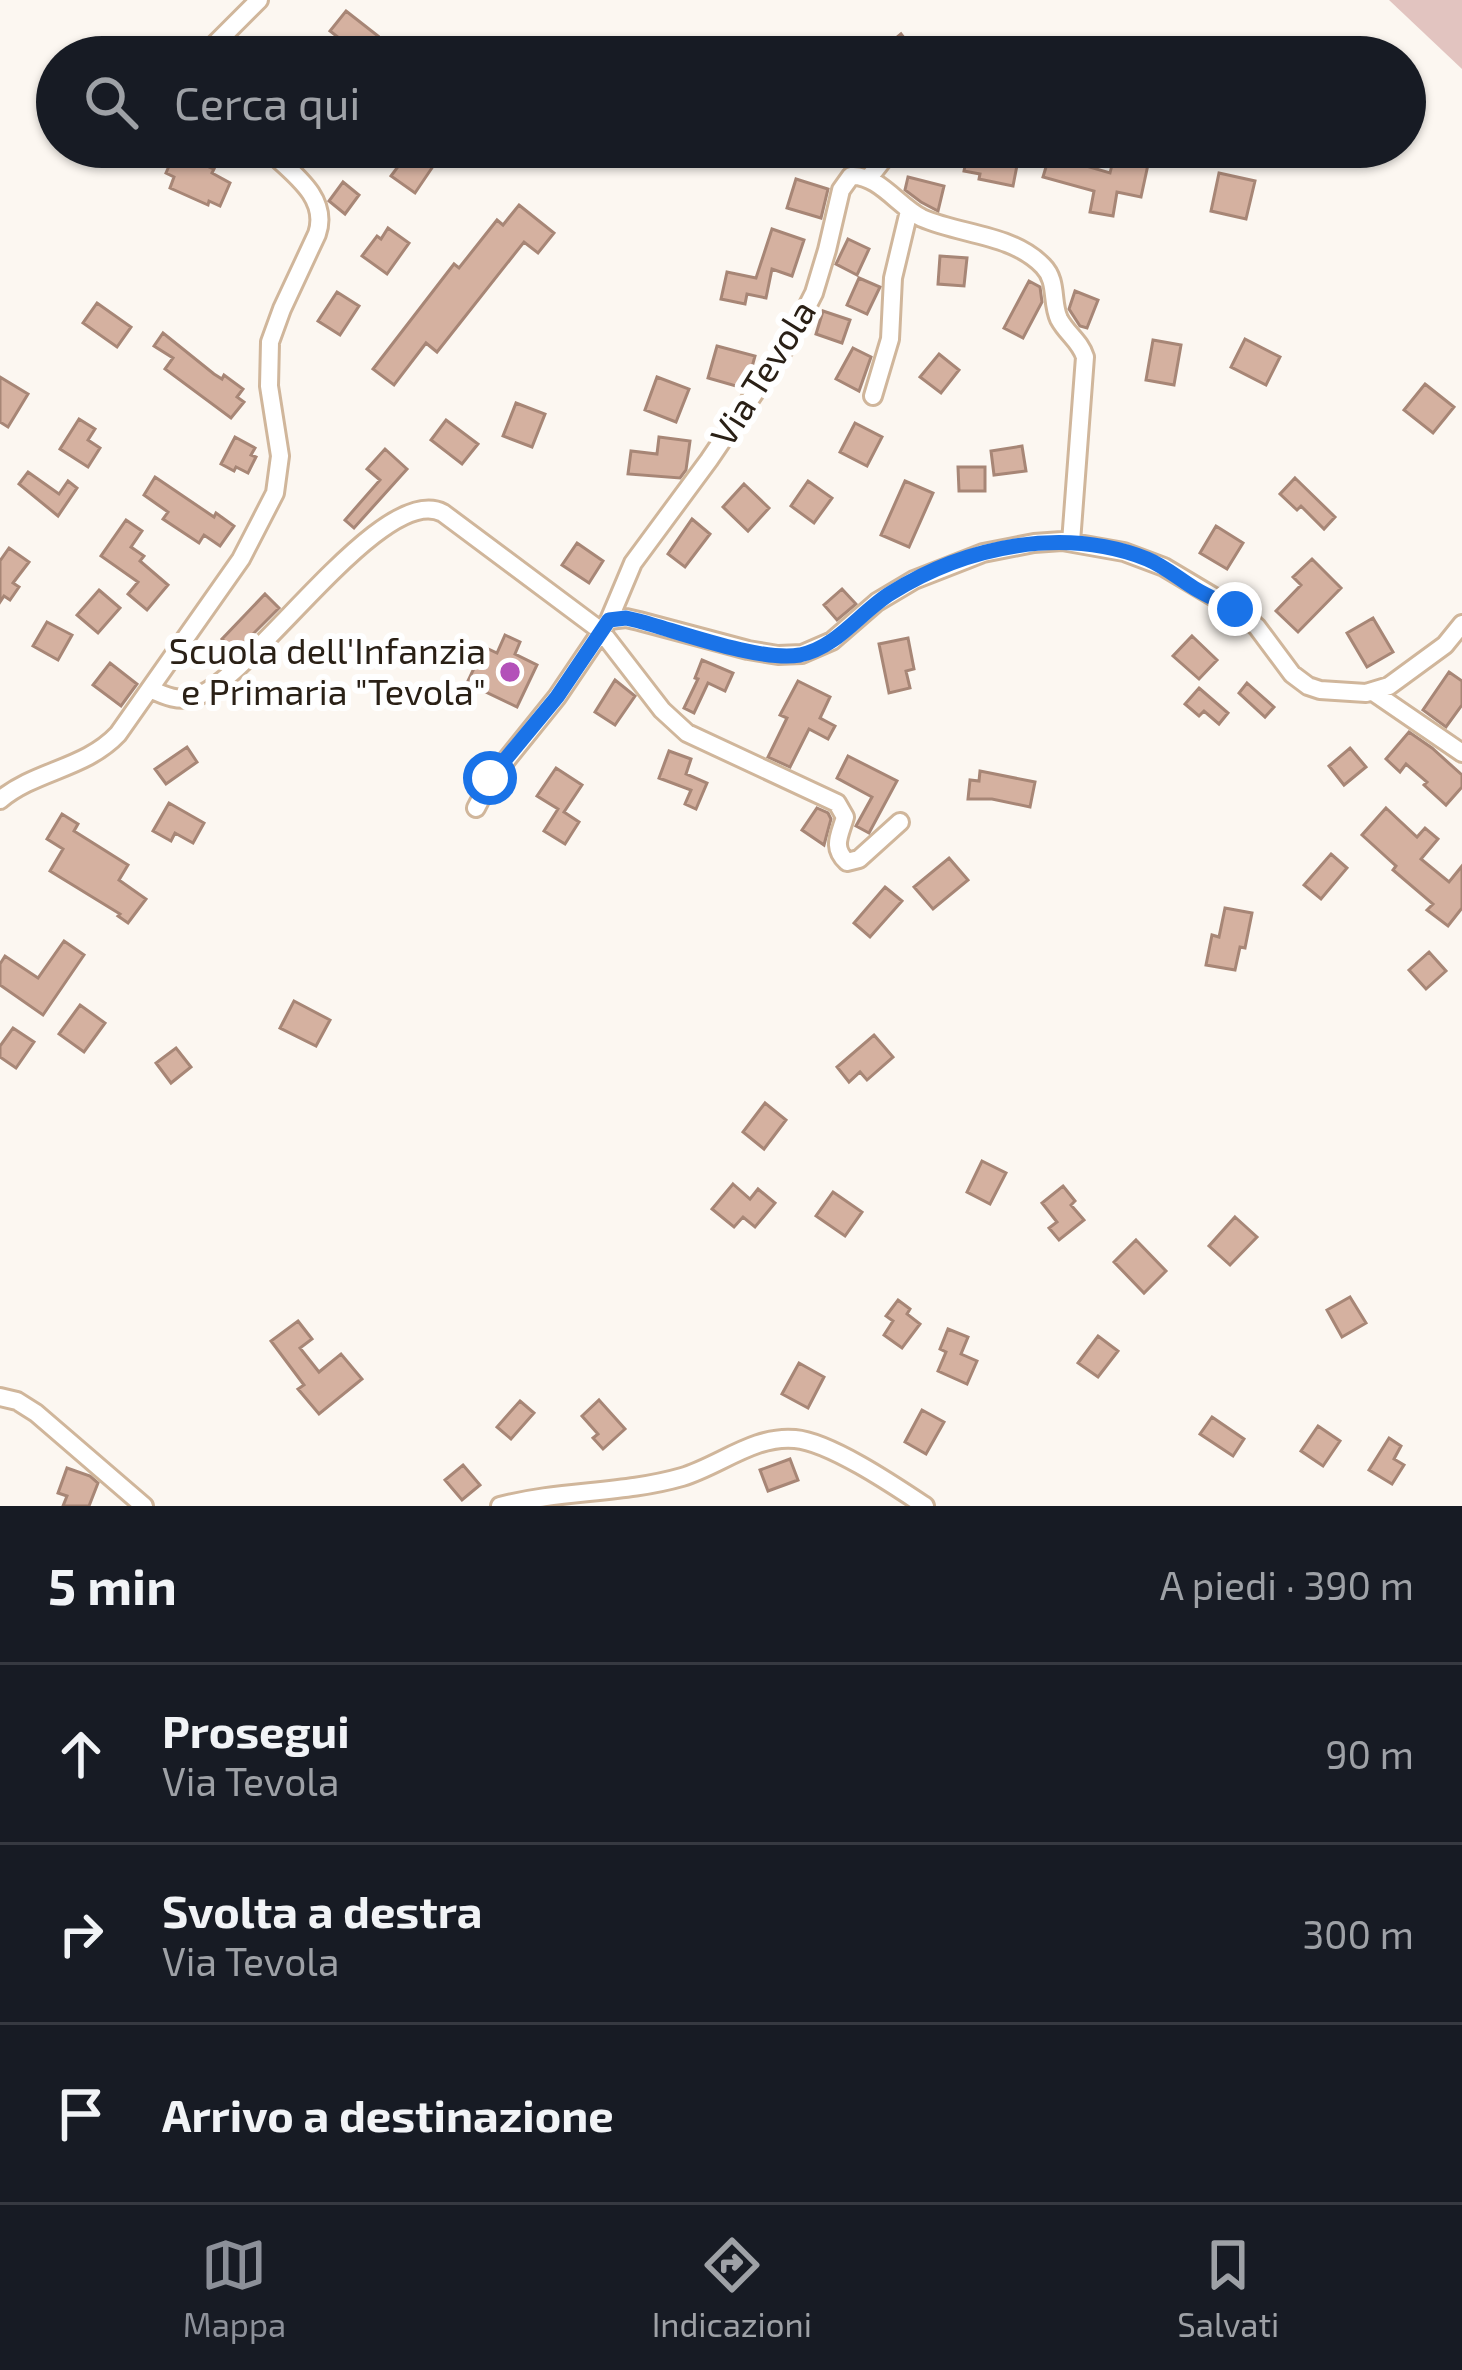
<!DOCTYPE html>
<html lang="it">
<meta charset="utf-8">
<style>
:root{--surface:#171b24;--page:#20242c;--text:#f1f3f6;--muted:#9ea1a6;--line:#363941;--accent:#8c9099}
body{margin:0;font-family:"Exo 2",sans-serif;background:var(--page);color:var(--text)}
.stop{position:absolute;width:36px;height:36px;margin:-27px;border:9px solid #1a73e8;border-radius:50%;background:#fff}
.stop.end{background:#1a73e8;border-color:#fff;box-shadow:0 3px 12px #0008}
.list{margin:0;padding:0;list-style:none}
h2{display:flex;justify-content:space-between;align-items:center;height:156px;margin:0;padding:0 48px;font-size:51px}
h2 small{font-size:39px;font-weight:400;color:var(--muted)}
.list li{display:grid;grid-template-columns:78px 1fr auto;gap:36px;align-items:center;box-sizing:border-box;height:180px;padding:0 48px;border-top:3px solid var(--line)}
.list b{display:block;font-size:45px;white-space:nowrap}
.list p{margin:0;font-size:39px;white-space:nowrap;color:var(--muted)}
.list em{font-size:39px;font-style:normal;color:var(--muted)}
.icon{flex:none;width:66px;height:66px;fill:none;stroke:currentColor;stroke-width:2;stroke-linecap:round;stroke-linejoin:round}
.map{position:relative;flex:none;width:1462px;height:1506px;overflow:hidden}
.search{position:absolute;background:var(--surface);box-shadow:0 3px 9px #0004;left:36px;right:36px;top:36px;height:132px;display:flex;align-items:center;gap:30px;box-sizing:border-box;padding:0 42px;border-radius:66px;color:var(--muted);font-size:45px}
.sheet{height:696px;background:var(--surface)}
nav{display:flex;justify-content:space-around;align-items:center;box-sizing:border-box;height:168px;border-top:3px solid var(--line);background:var(--surface);font-size:33px;color:var(--muted)}
nav a{display:grid;justify-items:center;gap:6px}
nav .on{color:var(--accent)}
.map>svg:first-child{display:block}
.green{fill:#e2c4c0}
.building{fill:#d5b1a0;stroke:#a78676;stroke-width:3}
.lines{fill:none;stroke-linecap:round;stroke-linejoin:round}
.street-casing{stroke:#d0b69b;stroke-width:22}
.street{stroke:#fff;stroke-width:16}
.route{stroke:#1a73e8;stroke-width:15}
.poi-dot{fill:#b351b9;stroke:#fff;stroke-width:4.5}
.labels{text-anchor:middle;stroke-width:12;stroke-linejoin:round;paint-order:stroke}
.street-label{font-size:36px;fill:#2a2016;stroke:#fff}
.poi-label{font-size:36px;fill:#2a2016;stroke:#fff;text-anchor:end}
</style>
<div class="map">
<svg width="1462" height="1506" viewBox="0 0 1462 1506">
<rect width="100%" height="100%" fill="#fcf7f1"/>
<path class="green" d="M1389 0H1462V69Z"/>
<path class="building" d="M346 11 378 36 362 56 330 31Z
M901 34 919 57H873Z
M383 147H421L438 159 415 193 391 176 397 168Z
M969 147 1019 155 1013 186 979 179 980 174 964 171Z
M1052 147 1082 152 1079 164 1110 173 1115 153 1149 160 1141 197 1117 192 1113 216 1090 212 1094 191 1043 177Z
M175 152 214 169 212 173 230 183 220 206 209 201 208 205 170 188 174 177 166 173Z
M1219 173 1255 181 1246 219 1211 211Z
M908 177 944 186 938 211 921 202 905 190Z
M796 179 828 189 821 218 787 208Z
M343 182 359 195 345 214 329 201Z
M519 205 554 233 538 253 524 242 437 352 426 343 394 385 373 369 454 264 459 268 497 220 503 225Z
M388 228 409 243 387 274 362 256 377 236 381 239Z
M772 229 804 240 792 276 772 269 766 298 747 294 745 304 721 299 727 272 756 278Z
M848 239 869 249 857 275 836 264Z
M940 256 967 258 964 286 938 284Z
M859 278 880 287 867 314 847 305Z
M1029 281 1040 287 1042 302 1023 338 1004 328Z
M1075 291 1098 300 1087 328 1080 326 1069 309Z
M337 292 359 306 340 335 318 321Z
M97 303 131 327 117 347 83 323Z
M823 311 850 320 842 343 816 334Z
M163 333 214 374 222 379 224 375 243 389 237 397 244 402 231 418 165 369 173 358 154 346Z
M1245 339 1280 357 1266 385 1231 367Z
M1153 340 1181 345 1174 385 1146 380Z
M717 346 755 356 749 378 743 388 708 378Z
M853 348 871 357 859 391 836 379Z
M939 354 959 370 941 393 920 377Z
M0 377 28 394 8 427 0 422Z
M657 377 689 389 676 422 645 410Z
M1425 384 1454 407 1433 433 1404 410Z
M516 403 545 414 532 447 503 436Z
M79 419 95 429 88 440 100 448 88 467 60 449Z
M446 420 478 444 462 464 431 440Z
M855 423 882 437 867 466 840 452Z
M235 437 255 448 251 455 256 457 248 473 236 467 234 471 221 464Z
M659 437 690 441 686 470 680 478 628 474 631 451 657 454Z
M1022 446 1026 471 994 475 991 451Z
M385 449 407 469 354 528 345 520 380 480 367 469Z
M958 467H985V491H959Z
M28 472 59 494 68 481 77 488 58 516 19 484Z
M155 477 214 517 216 513 234 526 220 546 204 535 199 543 163 519 168 512 144 495Z
M1295 478 1335 517 1324 529 1301 506 1297 510 1280 494Z
M808 481 832 498 814 523 791 506Z
M905 481 933 493 909 547 881 535Z
M744 484 769 508 748 531 723 507Z
M692 519 710 534 685 567 668 554Z
M126 520 142 531 131 547 144 556 140 561 168 585 147 610 128 594 138 582 101 556Z
M1216 526 1243 543 1227 569 1200 553Z
M577 543 603 561 589 583 562 565Z
M9 548 29 562 13 583 19 587 10 600 4 596 0 602V561Z
M1312 559 1341 588 1298 632 1276 611 1301 585 1293 577Z
M842 589 856 604 837 620 824 605Z
M99 590 120 608 98 633 77 615Z
M265 594 279 608 235 652 222 639Z
M1373 618 1393 652 1367 667 1347 633Z
M47 622 72 635 58 660 33 646Z
M505 635 520 642 515 654 537 665 517 707 467 683 484 647 497 653Z
M1192 636 1217 660 1199 679 1173 656Z
M908 638 914 669 906 671 910 688 889 693 879 644Z
M702 660 733 673 725 691 708 683 694 713 684 708 698 679 695 678Z
M110 663 137 684 121 706 93 685Z
M1449 672 1462 681V705L1446 727 1423 710Z
M615 680 635 696 615 725 595 712Z
M798 681 830 697 820 718 835 726 828 739 809 729 790 767 768 757 787 718 780 715Z
M1247 683 1274 707 1265 717 1239 693Z
M1199 688 1228 713 1219 724 1204 711 1199 716 1185 704Z
M1409 732 1432 748 1462 775V787L1446 805 1424 785 1427 782 1406 764 1400 772 1386 759Z
M187 747 197 762 166 784 155 769Z
M1350 748 1366 767 1344 785 1329 766Z
M669 751 691 759 686 774 707 783 696 809 685 804 691 790 659 778Z
M848 756 897 781 869 833 856 826 872 797 837 778Z
M556 768 582 785 564 812 579 822 565 844 544 831 558 809 537 796Z
M980 771 1035 782 1030 807 992 799H968L970 780 979 781Z
M169 803 204 823 193 843 175 833 171 841 153 831Z
M817 808 828 813 831 819 824 845 802 830Z
M1386 808 1417 837 1425 828 1438 839 1421 859 1449 882 1462 866V908L1448 926 1427 910 1433 904 1393 870 1396 866 1362 835Z
M62 814 78 824 74 831 128 865 119 880 146 899 128 923 118 916 120 914 50 871 63 849 47 839Z
M1331 854 1347 868 1321 899 1304 885Z
M949 858 968 880 933 909 914 887Z
M885 887 902 901 870 937 854 923Z
M1225 908 1252 913 1245 948 1240 947 1235 970 1206 965 1212 935 1219 937Z
M64 941 84 955 43 1015 0 985V964L5 956 38 978Z
M1429 952 1446 971 1426 989 1409 970Z
M294 1001 330 1020 316 1046 280 1028Z
M80 1005 105 1023 84 1052 59 1034Z
M13 1028 34 1042 16 1068 0 1057V1046Z
M874 1035 893 1057 867 1080 860 1072 849 1082 837 1067Z
M176 1048 191 1067 171 1083 156 1063Z
M765 1103 786 1120 764 1149 743 1132Z
M982 1161 1006 1173 990 1204 967 1192Z
M733 1184 750 1199 758 1189 775 1203 755 1227 743 1217 734 1227 712 1209Z
M1063 1186 1075 1201 1071 1205 1084 1220 1059 1240 1049 1228 1057 1222 1042 1203Z
M833 1192 862 1212 845 1236 816 1216Z
M1235 1217 1257 1237 1230 1265 1209 1246Z
M1136 1240 1166 1271 1144 1293 1114 1262Z
M1350 1297 1366 1323 1342 1337 1327 1310Z
M898 1300 910 1309 907 1314 920 1324 902 1348 884 1335 893 1321 886 1316Z
M298 1321 312 1339 300 1348 319 1372 341 1354 362 1379 319 1414 298 1389 304 1385 271 1341Z
M948 1329 968 1337 961 1354 977 1361 967 1384 938 1371 946 1352 940 1349Z
M1098 1336 1118 1351 1098 1377 1078 1363Z
M799 1363 824 1377 808 1408 782 1394Z
M599 1400 625 1429 603 1449 593 1438 598 1434 582 1416Z
M520 1401 534 1413 511 1439 497 1427Z
M922 1410 944 1422 926 1454 905 1442Z
M1212 1417 1244 1439 1233 1456 1200 1434Z
M1318 1426 1340 1441 1323 1466 1301 1451Z
M1389 1438 1401 1446 1394 1459 1404 1465 1392 1484 1369 1470Z
M790 1459 798 1480 768 1491 760 1470Z
M463 1465 480 1485 462 1500 445 1480Z
M67 1468 90 1476 98 1483 89 1506H63L67 1496 58 1493Z"/>
<g class="lines">
<g class="street-casing">
<path id="street" d="M202 57 259 0
M868 179 893 147
M873 396 890 339 893 278 909 211
M609 620 626 618 639 621 748 650 778 655 802 654 832 641 877 602 914 580 983 553 1034 543 1062 541 1124 552 1164 567 1241 613 1257 627 1292 674 1308 686 1320 690 1366 693 1389 686 1445 645 1462 624
M150 689C165 696 179 702 195 697 254 678 382 481 443 513L601 631 662 710 687 733 837 803 845 817C840 835 831 847 847 862L859 859 900 822
M1373 692 1462 753
M0 800C36 770 85 769 118 734L241 559 275 493 280 456 269 386 270 342 282 309 317 234C330 196 289 171 265 147
M476 808 491 779 557 697 609 620 633 563 709 460 789 342 814 293 827 250 841 190 851 176C878 174 899 207 922 218 961 235 1012 234 1043 266 1058 281 1051 302 1059 319 1067 334 1080 341 1085 357L1071 542
M0 1397 17 1401 36 1413 144 1506
M500 1506C560 1490 623 1494 682 1477 719 1466 755 1435 795 1439 830 1442 895 1486 925 1506"/>
</g>
<use href="#street" class="street"/>
</g>
<g class="lines">
<path class="route" d="M490 778 557 697 609 620 626 618 639 621C680 632 760 662 800 655 838 647 860 612 891 593 966 546 1063 526 1147 559 1164 566 1178 578 1194 588 1207 596 1221 602 1235 609"/>
</g>
<circle class="poi-dot" cx="510" cy="672" r="12"/>
<g class="labels">
<g class="street-label">
<text transform="translate(763 373) rotate(-58)" y="13">Via Tevola</text>
</g>
<g class="poi-label">
<text x="486" y="664">Scuola dell'Infanzia<tspan x="486" dy="41">e Primaria "Tevola"</tspan></text>
</g>
</g>
</svg>
<div class="stop" style="left:490px;top:778px"></div>
<div class="stop end" style="left:1235px;top:609px"></div>
<div class="search"><svg class="icon" aria-label="search" viewBox="0 0 24 24"><circle cx="10" cy="10" r="6"/><path d="M15 15l6 6"/></svg>Cerca qui</div>
</div>
<section class="sheet">
<h2>5 min<small>A piedi · 390 m</small></h2>
<ul class="list">
<li><svg class="icon" aria-label="ahead" viewBox="0 0 24 24"><path d="M12 20V5M6 11l6-6 6 6"/></svg><div><b>Prosegui</b><p>Via Tevola</p></div><em>90 m</em></li>
<li><svg class="icon" aria-label="right" viewBox="0 0 24 24"><path d="M7 20v-9h11M14 6l5 5-5 5"/></svg><div><b>Svolta a destra</b><p>Via Tevola</p></div><em>300 m</em></li>
<li><svg class="icon" aria-label="arrive" viewBox="0 0 24 24"><path d="M6 21V4h12l-3 4 3 4H6"/></svg><div><b>Arrivo a destinazione</b></div></li>
</ul>
</section>
<nav>
<a class="on"><svg class="icon" aria-label="map" viewBox="0 0 24 24"><path d="M3 6l6-2 6 2 6-2v14l-6 2-6-2-6 2zM9 4v14M15 6v14"/></svg>Mappa</a>
<a><svg class="icon" aria-label="directions" viewBox="0 0 24 24"><path d="M12 3l9 9-9 9-9-9zM9 14v-3h6M13 9l2 2-2 2"/></svg>Indicazioni</a>
<a><svg class="icon" aria-label="saved" viewBox="0 0 24 24"><path d="M7 4h10v16l-5-4-5 4z"/></svg>Salvati</a>
</nav>
